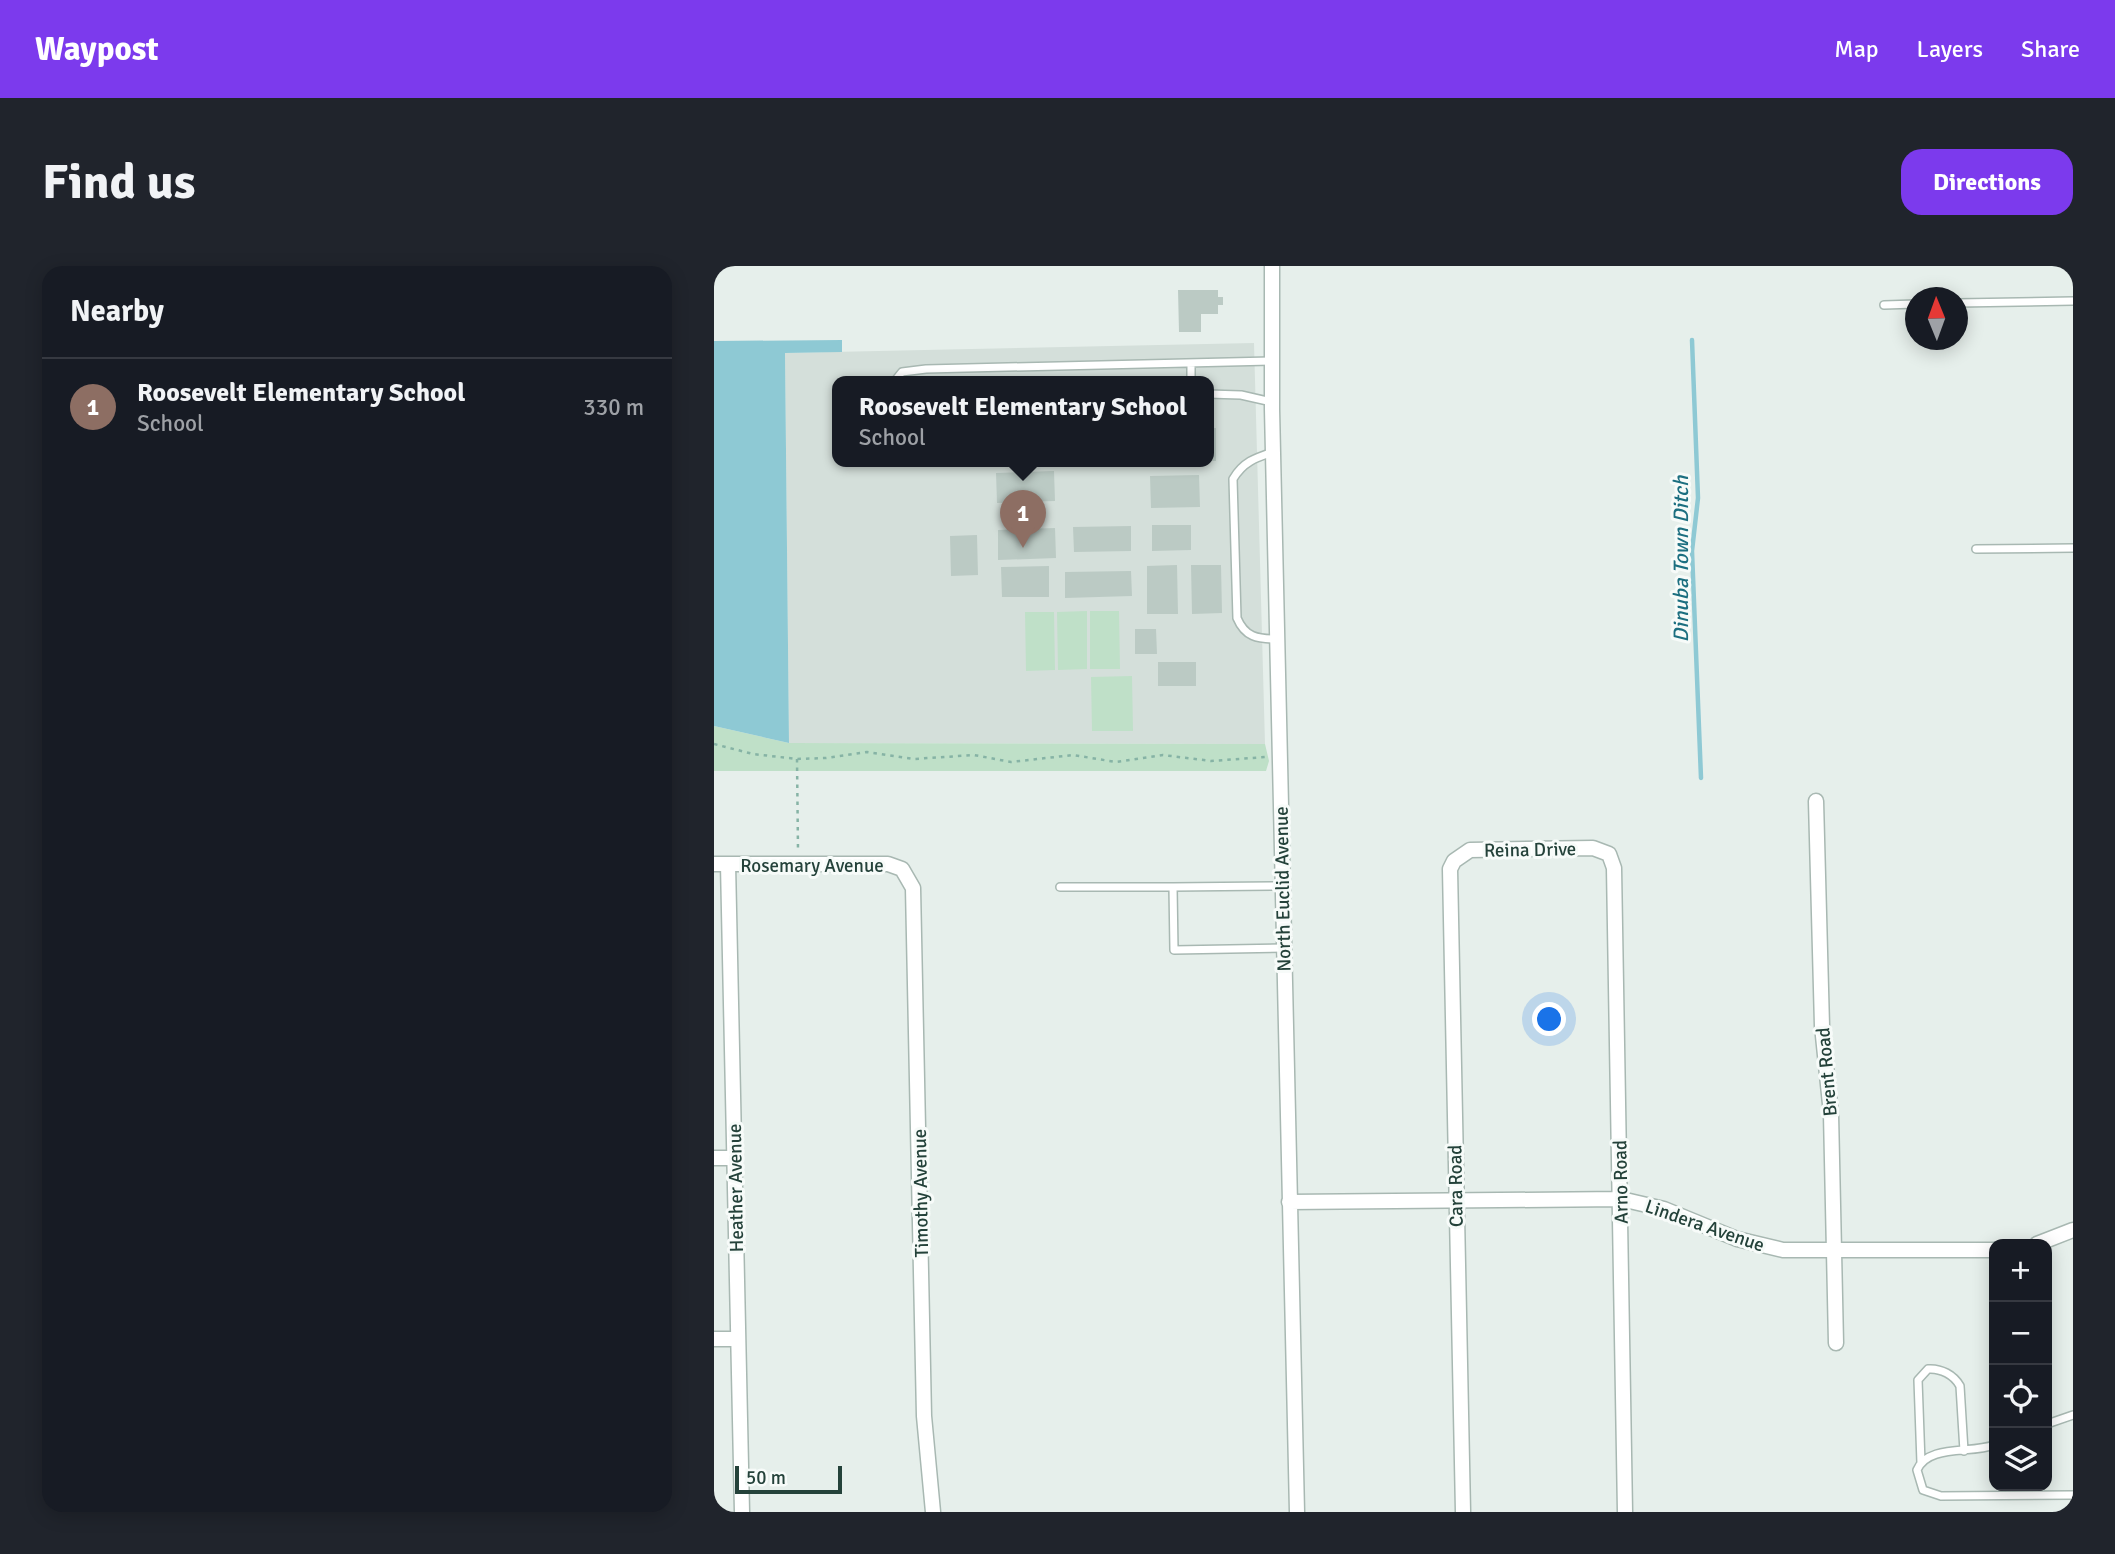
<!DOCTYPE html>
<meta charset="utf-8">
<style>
:root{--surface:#171b24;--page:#20242c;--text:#f1f3f6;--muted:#9ea1a6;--line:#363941;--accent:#7c3aed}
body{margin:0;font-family:Signika,sans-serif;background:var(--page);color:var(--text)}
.controls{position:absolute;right:21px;bottom:21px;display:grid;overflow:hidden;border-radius:14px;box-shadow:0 4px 18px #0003}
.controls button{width:63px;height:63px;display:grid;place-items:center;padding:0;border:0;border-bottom:2px solid var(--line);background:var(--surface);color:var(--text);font:35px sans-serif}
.compass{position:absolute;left:1191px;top:21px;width:63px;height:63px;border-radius:50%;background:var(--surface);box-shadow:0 4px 18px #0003;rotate:359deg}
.scale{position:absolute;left:21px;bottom:18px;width:107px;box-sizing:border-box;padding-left:7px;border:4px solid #24423a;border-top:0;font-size:19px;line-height:24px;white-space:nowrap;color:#24423a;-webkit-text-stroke:5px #f7fbf9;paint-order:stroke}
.you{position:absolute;left:836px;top:754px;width:24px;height:24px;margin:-18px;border:5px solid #fff;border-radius:50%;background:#1a73e8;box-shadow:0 0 0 10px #1a73e833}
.badge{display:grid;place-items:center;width:46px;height:46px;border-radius:50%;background:var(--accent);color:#fff;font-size:23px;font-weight:700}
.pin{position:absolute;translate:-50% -58px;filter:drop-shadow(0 2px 4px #0008)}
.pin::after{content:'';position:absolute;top:37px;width:24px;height:21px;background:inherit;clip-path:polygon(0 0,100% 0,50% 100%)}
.popup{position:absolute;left:118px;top:110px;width:382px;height:91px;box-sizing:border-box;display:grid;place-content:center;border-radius:14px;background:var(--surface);filter:drop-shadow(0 2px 5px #0005);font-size:23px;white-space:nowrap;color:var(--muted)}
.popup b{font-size:26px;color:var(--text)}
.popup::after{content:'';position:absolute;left:50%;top:100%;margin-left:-14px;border:14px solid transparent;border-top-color:var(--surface)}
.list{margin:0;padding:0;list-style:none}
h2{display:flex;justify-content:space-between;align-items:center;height:91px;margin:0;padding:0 28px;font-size:30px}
h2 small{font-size:23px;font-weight:400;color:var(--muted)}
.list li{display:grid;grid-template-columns:46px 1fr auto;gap:21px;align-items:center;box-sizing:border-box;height:98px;padding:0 28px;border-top:2px solid var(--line)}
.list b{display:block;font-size:26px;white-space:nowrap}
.list p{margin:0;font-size:23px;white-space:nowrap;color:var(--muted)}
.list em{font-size:23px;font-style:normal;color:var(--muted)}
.icon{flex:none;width:38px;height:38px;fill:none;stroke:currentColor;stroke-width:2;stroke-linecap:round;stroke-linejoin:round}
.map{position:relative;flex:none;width:1359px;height:1246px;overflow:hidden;border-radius:21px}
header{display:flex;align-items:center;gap:42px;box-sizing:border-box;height:98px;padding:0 35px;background:var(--accent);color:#fff}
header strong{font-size:33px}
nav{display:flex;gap:38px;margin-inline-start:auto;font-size:24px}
.intro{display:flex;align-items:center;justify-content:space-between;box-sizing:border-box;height:168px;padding:0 42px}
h1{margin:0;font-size:49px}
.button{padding:18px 32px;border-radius:21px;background:var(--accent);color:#fff;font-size:24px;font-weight:700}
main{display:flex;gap:42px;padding:0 42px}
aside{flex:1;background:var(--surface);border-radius:21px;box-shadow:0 4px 18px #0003}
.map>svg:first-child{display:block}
.built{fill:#d4dfda;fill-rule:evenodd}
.green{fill:#bfe0c8}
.water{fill:#8ec9d4}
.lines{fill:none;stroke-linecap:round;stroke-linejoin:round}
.stream{stroke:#8ec9d4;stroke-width:4.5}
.building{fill:#bbcac4}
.lane-casing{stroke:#a8b8b2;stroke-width:10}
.street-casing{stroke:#a8b8b2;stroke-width:17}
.path{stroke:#86b3a5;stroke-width:2.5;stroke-dasharray:3.5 5;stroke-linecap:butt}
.lane{stroke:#fff;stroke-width:7}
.street{stroke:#fff;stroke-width:14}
.labels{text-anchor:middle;stroke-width:6;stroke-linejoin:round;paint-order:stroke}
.street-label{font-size:19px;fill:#24423a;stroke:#f7fbf9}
.water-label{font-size:21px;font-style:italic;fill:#1c6f80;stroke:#f7fbf9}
</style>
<header>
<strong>Waypost</strong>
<nav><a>Map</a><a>Layers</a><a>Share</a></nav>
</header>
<div class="intro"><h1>Find us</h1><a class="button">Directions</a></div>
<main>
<aside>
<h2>Nearby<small></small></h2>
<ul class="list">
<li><span class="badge" style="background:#8d6e63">1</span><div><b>Roosevelt Elementary School</b><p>School</p></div><em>330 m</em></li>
</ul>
</aside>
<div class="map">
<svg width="1359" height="1246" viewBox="0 0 1359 1246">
<rect width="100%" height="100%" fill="#e6efeb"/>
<path class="built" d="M540 77 551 478 75 477 71 87ZM124 116H494V196H124Z"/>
<path class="green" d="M373 345V403L344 404 343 346Z
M376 345H405L406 403H376Z
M311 346H340L341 404 312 405Z
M418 410 419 465H378L377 411Z
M0 460 75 477 551 478 555 495 552 505H0Z"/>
<path class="water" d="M128 74V86L71 87 75 477 0 460V75Z"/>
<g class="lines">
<path class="stream" d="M978 74 984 232 978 285 987 512"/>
</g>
<path class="building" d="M464 24H504V31H509V39H504V48H487V66H465Z
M494 162H502V195H494Z
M285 196H332V199L285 200Z
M340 205 341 235 283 237 282 207Z
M485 209 486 241 437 242 436 210Z
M438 259H477V284L438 285Z
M417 260V285L360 286 359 261Z
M341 262 342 292 284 294V264Z
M263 269 264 309 237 310 236 270Z
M463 299 464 348H433V300Z
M477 299H507L508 347 478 348Z
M335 300V331H288L287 301Z
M417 305 418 330 351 332V306Z
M421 363H442L443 388H421Z
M444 396H482V420H444Z"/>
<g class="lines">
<g class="lane-casing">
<path id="lane" d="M1244 37 1359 35
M1170 39 1202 38
M477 97V116
M180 116 188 106 212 103 557 95
M494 128 527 129 558 136
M559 186C541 192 529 196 519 213L523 352C531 371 543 373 563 373
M1262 283 1359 282
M568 620 459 621 460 684 570 682
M346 621H459
M1333 1158 1359 1149
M1280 1179C1257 1188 1214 1178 1203 1204L1209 1224 1227 1230 1359 1229
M1207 1197 1204 1114 1214 1103C1227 1102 1240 1109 1246 1120L1250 1185"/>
</g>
<g class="street-casing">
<path id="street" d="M558 0V143L583 1246
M1102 535 1108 760 1117 848 1122 1077
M0 598H174L188 603 199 622 210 1150 219 1246
M14 598 28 1246
M0 892H20
M575 936 907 933 950 943 1023 973 1069 984H1280
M1323 978 1359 964
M0 1073H24
M749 1246 736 603 740 595 756 584 879 582 895 588 900 602 911 1246"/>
</g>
<path class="path" d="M0 478 39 488 83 493 112 492 153 486 200 493 260 489 297 496 359 489 402 496 449 489 497 495 551 491
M83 493 84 584"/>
<use href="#lane" class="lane"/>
<use href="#street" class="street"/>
</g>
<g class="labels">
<g class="street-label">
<text transform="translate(816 583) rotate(-1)" y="7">Reina Drive</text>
<text x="98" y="606">Rosemary Avenue</text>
<text transform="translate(568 623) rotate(-91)" y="7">North Euclid Avenue</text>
<text transform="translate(1112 806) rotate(-95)" y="7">Brent Road</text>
<text transform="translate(906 916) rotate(-91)" y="7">Arno Road</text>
<text transform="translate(741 920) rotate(-91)" y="7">Cara Road</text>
<text transform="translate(21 922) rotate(-91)" y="7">Heather Avenue</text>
<text transform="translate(206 927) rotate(-91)" y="7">Timothy Avenue</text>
<text transform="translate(991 959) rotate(19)" y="7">Lindera Avenue</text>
</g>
<g class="water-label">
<text transform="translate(967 293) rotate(-90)" y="7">Dinuba Town Ditch</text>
</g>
</g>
</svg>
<div class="controls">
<button>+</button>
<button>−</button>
<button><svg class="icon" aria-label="locate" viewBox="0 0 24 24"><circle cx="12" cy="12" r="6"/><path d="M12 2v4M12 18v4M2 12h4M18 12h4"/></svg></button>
<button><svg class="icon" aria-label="layers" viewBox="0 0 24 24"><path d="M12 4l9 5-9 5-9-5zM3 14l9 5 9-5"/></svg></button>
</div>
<svg class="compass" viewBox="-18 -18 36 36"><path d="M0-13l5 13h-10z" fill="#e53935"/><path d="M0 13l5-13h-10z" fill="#9ea1a6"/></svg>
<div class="scale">50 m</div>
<div class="you"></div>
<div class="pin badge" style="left:309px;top:282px;background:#8d6e63">1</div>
<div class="popup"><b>Roosevelt Elementary School</b>School</div>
</div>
</main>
